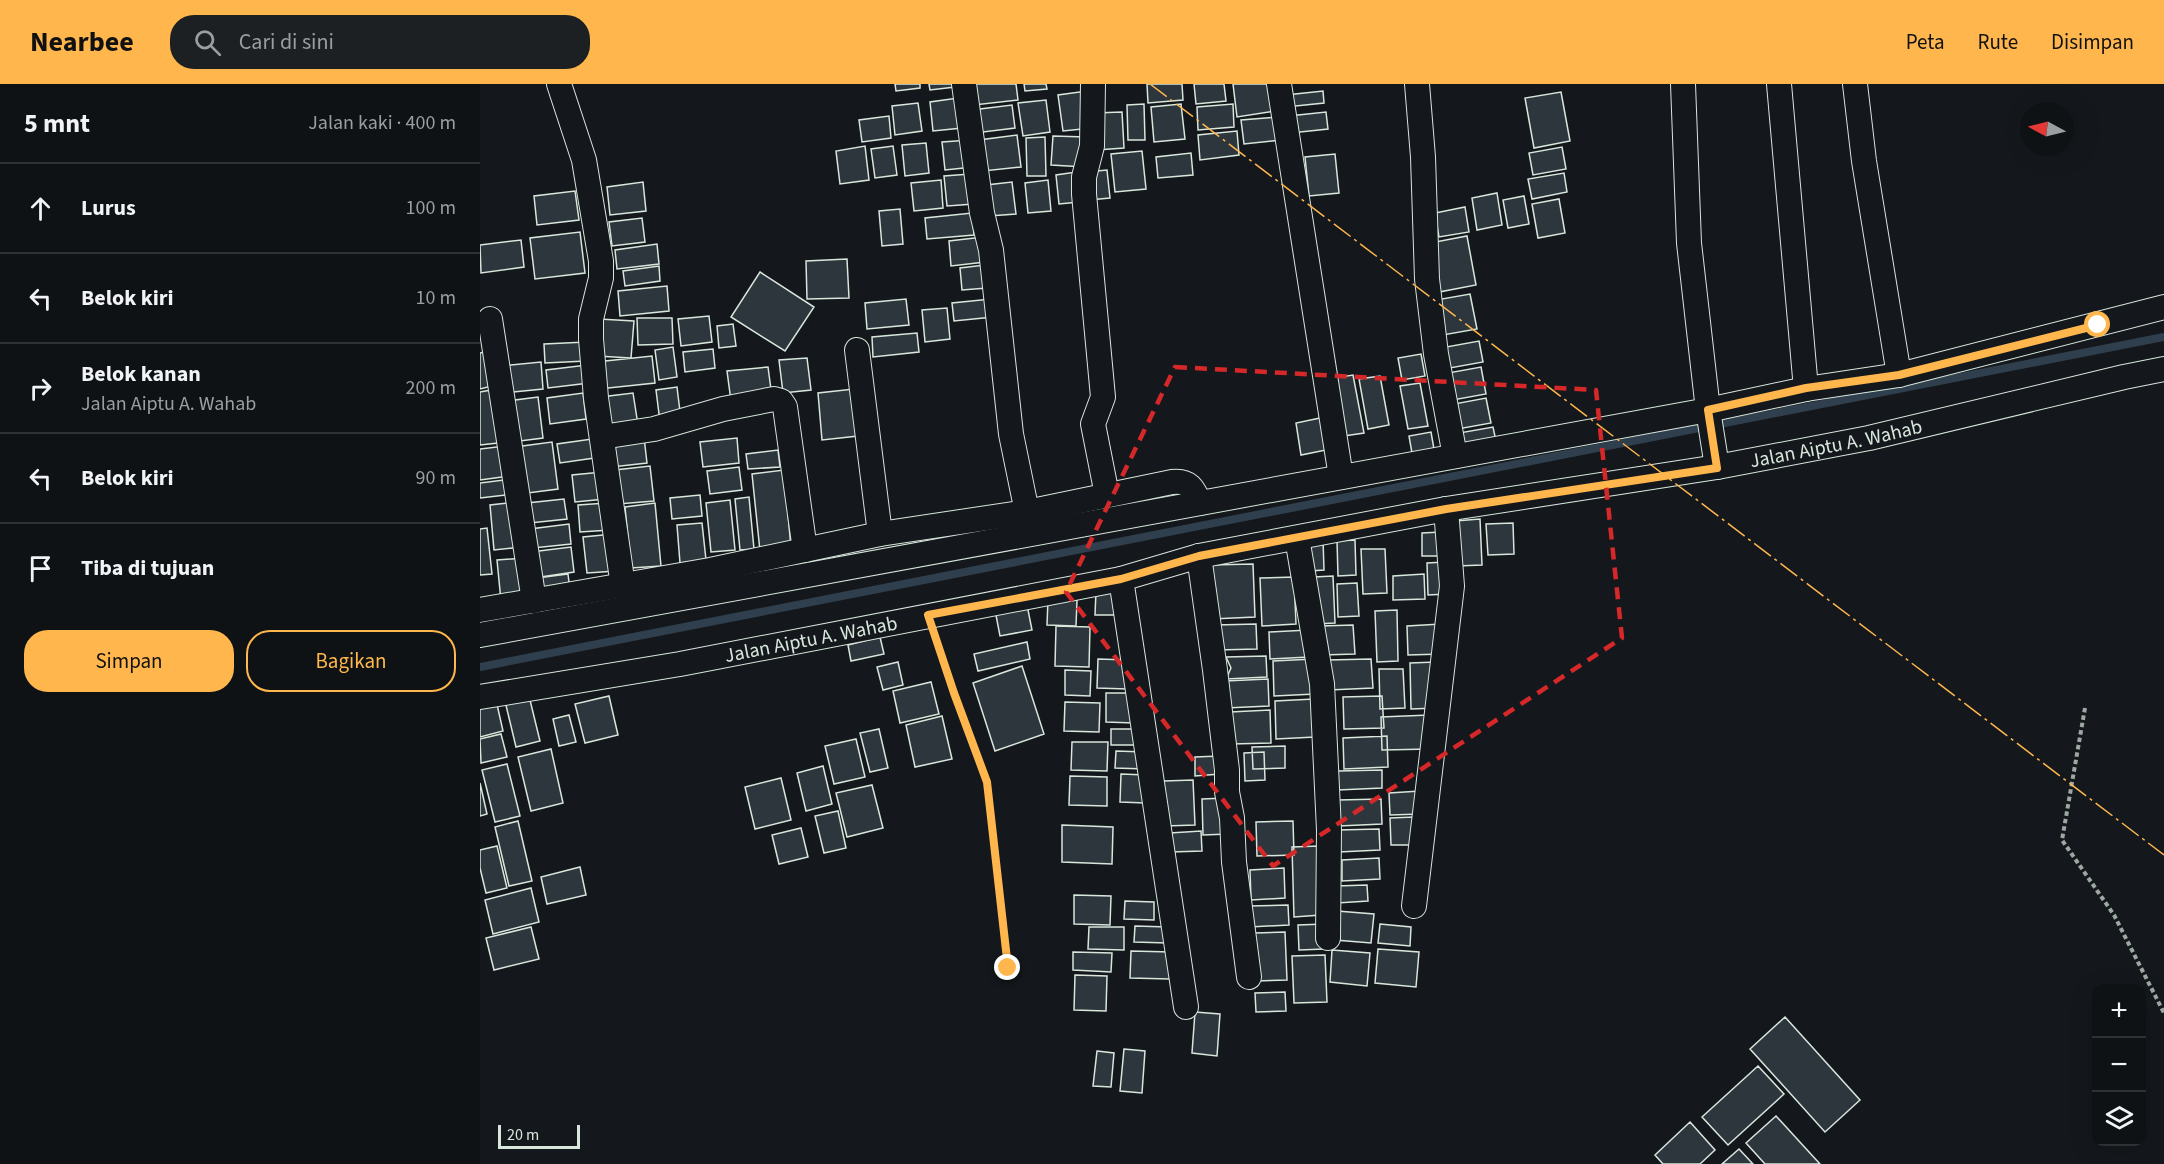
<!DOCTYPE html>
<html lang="id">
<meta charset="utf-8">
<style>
:root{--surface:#0f1215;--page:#1d2022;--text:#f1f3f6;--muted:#9b9ea0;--line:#2f3234;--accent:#ffb74d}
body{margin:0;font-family:"Source Sans 3",sans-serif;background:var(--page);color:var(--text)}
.controls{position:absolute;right:18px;bottom:18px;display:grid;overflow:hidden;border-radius:12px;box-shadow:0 6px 24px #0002}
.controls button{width:54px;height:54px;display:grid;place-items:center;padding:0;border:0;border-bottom:2px solid var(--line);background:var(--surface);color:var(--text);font:30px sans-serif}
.compass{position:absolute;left:1540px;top:18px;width:54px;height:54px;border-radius:50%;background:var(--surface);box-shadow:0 6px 24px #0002;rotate:277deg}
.scale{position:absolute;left:18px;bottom:15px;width:82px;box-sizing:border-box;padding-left:6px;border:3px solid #d8e6dc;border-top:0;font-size:16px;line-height:21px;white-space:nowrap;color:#d8e6dc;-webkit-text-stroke:4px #14181c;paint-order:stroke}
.stop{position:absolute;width:18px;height:18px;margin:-14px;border:4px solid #ffb74d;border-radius:50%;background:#fff}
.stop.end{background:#ffb74d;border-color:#fff;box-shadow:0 2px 6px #0008}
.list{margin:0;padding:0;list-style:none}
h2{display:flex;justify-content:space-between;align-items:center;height:78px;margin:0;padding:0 24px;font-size:26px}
h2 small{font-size:20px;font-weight:400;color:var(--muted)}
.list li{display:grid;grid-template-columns:39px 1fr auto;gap:18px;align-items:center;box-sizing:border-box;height:90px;padding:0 24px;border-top:2px solid var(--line)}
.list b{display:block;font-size:22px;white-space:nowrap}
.list p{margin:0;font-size:20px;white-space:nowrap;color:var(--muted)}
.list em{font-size:20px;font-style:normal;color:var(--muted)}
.actions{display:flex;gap:12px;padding:18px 24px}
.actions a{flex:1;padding:14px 0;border:2px solid var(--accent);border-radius:24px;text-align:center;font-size:21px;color:var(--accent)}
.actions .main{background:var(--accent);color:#111}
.icon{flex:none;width:33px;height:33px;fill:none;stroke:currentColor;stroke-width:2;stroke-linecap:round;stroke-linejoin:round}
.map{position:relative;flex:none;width:1684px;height:1080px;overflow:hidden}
header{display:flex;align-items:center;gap:36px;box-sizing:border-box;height:84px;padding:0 30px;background:var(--accent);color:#111}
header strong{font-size:28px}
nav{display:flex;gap:33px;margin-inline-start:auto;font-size:21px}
.search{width:420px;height:54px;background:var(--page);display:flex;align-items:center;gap:15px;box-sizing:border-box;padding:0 21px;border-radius:24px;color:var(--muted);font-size:22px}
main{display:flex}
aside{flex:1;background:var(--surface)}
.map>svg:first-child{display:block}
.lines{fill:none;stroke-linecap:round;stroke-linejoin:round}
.stream{stroke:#2f3f4d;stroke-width:8}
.building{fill:#2c363c;stroke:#d8e6dc;stroke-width:1.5}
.street-casing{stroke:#d8e6dc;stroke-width:26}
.path{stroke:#9da8a2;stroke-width:4;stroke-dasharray:4.5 3;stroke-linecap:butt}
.street{stroke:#14181c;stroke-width:24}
.power{stroke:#ffb74d;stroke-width:1.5;stroke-dasharray:21 4.5 3 4.5;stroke-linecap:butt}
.route{stroke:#ffb74d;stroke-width:8}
.marked{fill:none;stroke:#d62828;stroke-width:4.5;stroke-dasharray:12 8;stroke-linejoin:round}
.labels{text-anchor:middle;stroke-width:4.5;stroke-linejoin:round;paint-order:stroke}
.street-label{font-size:20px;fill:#d8e6dc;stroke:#14181c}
</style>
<header>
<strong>Nearbee</strong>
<div class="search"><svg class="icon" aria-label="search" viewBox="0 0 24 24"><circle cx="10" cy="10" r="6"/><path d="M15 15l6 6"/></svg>Cari di sini</div>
<nav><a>Peta</a><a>Rute</a><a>Disimpan</a></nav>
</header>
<main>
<aside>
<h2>5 mnt<small>Jalan kaki · 400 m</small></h2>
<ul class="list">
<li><svg class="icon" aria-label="ahead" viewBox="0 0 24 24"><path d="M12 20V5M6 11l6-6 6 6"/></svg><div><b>Lurus</b></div><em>100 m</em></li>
<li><svg class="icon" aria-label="left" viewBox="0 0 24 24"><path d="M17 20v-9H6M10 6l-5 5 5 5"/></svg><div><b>Belok kiri</b></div><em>10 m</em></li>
<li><svg class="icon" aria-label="right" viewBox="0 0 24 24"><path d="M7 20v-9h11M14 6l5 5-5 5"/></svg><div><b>Belok kanan</b><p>Jalan Aiptu A. Wahab</p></div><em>200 m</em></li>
<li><svg class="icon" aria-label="left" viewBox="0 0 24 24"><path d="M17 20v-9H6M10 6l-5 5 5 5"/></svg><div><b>Belok kiri</b></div><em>90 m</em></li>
<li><svg class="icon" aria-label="arrive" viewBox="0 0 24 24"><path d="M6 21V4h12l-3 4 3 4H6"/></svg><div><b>Tiba di tujuan</b></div></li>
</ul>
<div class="actions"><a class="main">Simpan</a><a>Bagikan</a></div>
</aside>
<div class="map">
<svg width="1684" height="1080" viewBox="0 0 1684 1080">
<rect width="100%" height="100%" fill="#14181c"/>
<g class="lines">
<path class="stream" d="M0 583 1684 253"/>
</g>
<path class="building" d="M415 0H440V4L416 7Z
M449 0H475V3L450 6Z
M492 0H536L538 16 494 21Z
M544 0H566L567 5 545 7Z
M667 0H702L703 16 668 19Z
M714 0H744L746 17 716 20Z
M753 0H798L801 26 757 33Z
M607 7 612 44 583 47 578 11Z
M843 7 844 19 806 23V11Z
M1081 8 1090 57 1054 64 1045 14Z
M478 14 482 44 453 47 450 18Z
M566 16 570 48 543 52 538 19Z
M438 19 442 47 415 51 412 22Z
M664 20 665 56H648L647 21Z
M701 20 705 55 674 58 671 23Z
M753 20 754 43 718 46 717 23Z
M532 21 535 44 495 49 492 26Z
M642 28 644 64 617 66 615 29Z
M846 28 848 45 811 49 809 32Z
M409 32 411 54 382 58 379 36Z
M799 33 801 56 764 60 761 36Z
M757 47 759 71 720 76 718 51Z
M537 51 541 83 503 87 499 56Z
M573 52 606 53 605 83 571 81Z
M565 53 566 92H547L546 54Z
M490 56 493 83 465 86 462 58Z
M446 59 449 89 425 92 422 61Z
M385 62 389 96 360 100 356 67Z
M413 62 417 91 395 94 391 65Z
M1082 63 1086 85 1053 91 1049 69Z
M662 67 666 105 635 108 631 70Z
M711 69 713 91 678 94 676 73Z
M855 70 859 109 829 112 825 73Z
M627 86 630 114 609 116 606 88Z
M596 88 599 118 579 120 576 91Z
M1084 89 1087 108 1052 115 1048 95Z
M490 90 494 120 467 122 464 92Z
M461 96 463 124 434 127 431 99Z
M568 96 571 127 548 129 545 99Z
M163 98 166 127 130 131 127 103Z
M532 98 536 130 509 132 506 101Z
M95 107 99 136 57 141 54 112Z
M1017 109 1022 141 997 146 992 114Z
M1044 112 1049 140 1028 144 1023 116Z
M1079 115 1085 149 1058 154 1052 120Z
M985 123 989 148 959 153 955 129Z
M420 125 423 160 402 162 399 127Z
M492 129 494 151 447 155 445 134Z
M162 134 165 158 132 162 129 138Z
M100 148 105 189 55 195 50 154Z
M987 152 996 201 959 208 950 159Z
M503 153 505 178 471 182 469 157Z
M41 156 44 183 1 189 0 161Z
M177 160 179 180 137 185 135 166Z
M367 175 369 214 327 215 326 177Z
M505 181 507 204 482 206 480 184Z
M179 182 180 197 145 202 143 187Z
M280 188 334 223 305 267 251 233Z
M187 202 189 227 140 232 138 207Z
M990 210 997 245 963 251 956 216Z
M426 215 429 241 387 245 385 219Z
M511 215 513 233 474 237 472 219Z
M467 224 470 255 445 258 442 226Z
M229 232 232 258 201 262 198 235Z
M157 234H192L193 260 158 261Z
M119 235 154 237 151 274 117 272Z
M253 240 256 262 239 264 237 242Z
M437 249 439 268 393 273 392 253Z
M999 257 1003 278 970 284 966 263Z
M106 258V277L65 279 64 260Z
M193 263 197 293 179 296 175 266Z
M233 265 235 284 205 288 203 268Z
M8 267 16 301 0 305V269Z
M941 270 945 292 922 296 918 274Z
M172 272 175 299 119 305 116 278Z
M327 274 331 306 303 309 299 276Z
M61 278 63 305 22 309 20 282Z
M107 281 109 299 68 304 66 286Z
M288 283 292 313 251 317 247 287Z
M1001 283 1006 310 973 316 968 289Z
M873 291 884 349 864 352 854 294Z
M900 292 909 341 888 345 879 295Z
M940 299 948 342 928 345 920 302Z
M197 303 201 336 180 338 176 306Z
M374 305 378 352 342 356 338 309Z
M11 306 18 359 0 361V308Z
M103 309 106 335 70 340 67 314Z
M153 309 158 341 125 345 121 313Z
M58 313 63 354 32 358 27 317Z
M1006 314 1011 339 978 345 974 320Z
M845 333 851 365 821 371 816 339Z
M1013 343 1017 362 982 368 979 349Z
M951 348 955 371 933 375 929 352Z
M164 353 167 379 132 383 129 356Z
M119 354 121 373 80 379 77 360Z
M257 354 259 379 223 383 220 358Z
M72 358 78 405 40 410 35 363Z
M25 362 29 392 0 396V365Z
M298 366 300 383 268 385 266 370Z
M170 382 174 417 138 420 135 386Z
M259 383 262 406 230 410 227 387Z
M304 386 311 464 280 467 272 390Z
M122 388 125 415 95 418 92 391Z
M32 395 34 410 0 414V399Z
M220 411 222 432 192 435 190 414Z
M269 413 274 465 260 466 255 415Z
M84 415 87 435 50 439 47 419Z
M250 416 255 466 231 468 226 419Z
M37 418 41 463 14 466 10 421Z
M127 419 130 446 100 448 98 421Z
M175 419 181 482 151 484 145 423Z
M1000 435 1002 481 977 482 975 437Z
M222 439 226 476 200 479 197 441Z
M1033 439 1034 470 1008 471 1006 440Z
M89 440 91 460 53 464 50 445Z
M7 444 12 490 0 491V445Z
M961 448 962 472H942V449Z
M133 450 136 487 107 489 103 453Z
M829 455H843L844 486 830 487Z
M875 456 876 491 858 492 857 457Z
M91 463 94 488 54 494 51 468Z
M881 465H905L907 509 883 510Z
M44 474 48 514 21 517 17 476Z
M965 478 967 510 948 511 947 479Z
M773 480 775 533 732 535 730 481Z
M88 490 90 507 59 510 57 494Z
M944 490 945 515 913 516V492Z
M853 492 855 539 836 540 834 493Z
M814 493 816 540 782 542 780 494Z
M877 499 879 532 858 533 857 500Z
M616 507 636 508 635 531H615Z
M568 515 597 516 596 542 567 541Z
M547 521 552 546 520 552 515 526Z
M917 526 918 577 897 578 895 527Z
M776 540 777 565 737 566 736 541Z
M961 540 962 570 928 571 927 542Z
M873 541 875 570 842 571 841 542Z
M576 542 610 543 609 583 575 582Z
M828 546 829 573 790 575 789 548Z
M400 553 404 570 371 577 368 561Z
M547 558 550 575 498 587 494 570Z
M786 572 787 593 746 595 751 584 746 573Z
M618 575 648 576 647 605 617 604Z
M833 575 835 610 794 612 793 577Z
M891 575 893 604 849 606 848 576Z
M418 578 423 601 403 606 397 583Z
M956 578 957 624 931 625 930 579Z
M542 582 564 650 515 667 493 599Z
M899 585H923L925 624 900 625Z
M585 586 611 587 610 612 585 611Z
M788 595 789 622 746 624 745 597Z
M451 598 459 630 420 639 413 607Z
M626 609H655L654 639 626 638Z
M49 612 60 657 36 663 25 617Z
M129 612 138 651 105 659 95 620Z
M902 612 904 644 864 645 863 613Z
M834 615 835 653 796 655 795 617Z
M16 616 23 647 0 653V620Z
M585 618 620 619 619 648 584 647Z
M790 626 791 659 751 660 750 628Z
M89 631 96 658 79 662 73 635Z
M949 631 950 665 902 666 901 633Z
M462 632 472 675 435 683 426 641Z
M399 645 408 684 390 688 380 649Z
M631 645H660V661H631Z
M21 650 27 673 1 679 0 655Z
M907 652 908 683 864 685 863 654Z
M376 655 385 693 354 700 345 662Z
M592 658H628L627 687 591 686Z
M805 662V684L773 685 772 663Z
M71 665 83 719 51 727 38 673Z
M636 667 665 668V685L635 684Z
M784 668 785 696 765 697 764 669Z
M739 672 740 690 715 692V673Z
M27 680 40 732 15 738 2 686Z
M343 682 352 720 326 727 317 689Z
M902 686V704L858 706V687Z
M641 690 666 691 665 719 640 718Z
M590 692 627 693V722L589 721Z
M301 694 311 736 275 745 265 703Z
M713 696 715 741 685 742 684 697Z
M0 699 7 730 0 732Z
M392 701 403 744 367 753 356 709Z
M940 707 941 730 910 731 909 709Z
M746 714 748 750 723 751 722 715Z
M901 715 902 740 859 742 858 716Z
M358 727 366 764 344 769 335 732Z
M934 733 936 761H911L910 734Z
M38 737 52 797 29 802 15 743Z
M813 737 814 771 777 772 776 738Z
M582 741 633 743 632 780 582 778Z
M321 744 328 773 299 780 292 751Z
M899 745 900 766 859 768 858 746Z
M721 747 722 767 691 768 690 749Z
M17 762 27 804 6 809 0 784V766Z
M839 762 841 831 814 833 812 763Z
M899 774 900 795 862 797V776Z
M100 783 106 811 67 820 61 793Z
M804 784 805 814 771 816 770 786Z
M887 801 888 817 857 819 856 802Z
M51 804 59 838 13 850 5 816Z
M594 811 631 812 630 841 594 840Z
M645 817 674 818V836L644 835Z
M808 821 809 841 770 843 769 822Z
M857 827 894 830 891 859 855 856Z
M844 840 845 865 819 866 818 841Z
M900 840 931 843 930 862 898 859Z
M655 842 688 843 687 859 654 858Z
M51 843 59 875 14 886 6 854Z
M609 843H644V866L608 865Z
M805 848 807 896 776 897 774 849Z
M898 865 939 868 936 903 895 899Z
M852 866 890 869 887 902 850 898Z
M651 867 691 868 690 895 650 894Z
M593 868 632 869 631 888 593 886Z
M845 871 847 918 814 919 812 872Z
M595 891 627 892 626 927 594 926Z
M805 908 806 927 776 928 775 909Z
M715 928 740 930 737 972 712 969Z
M1305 933 1380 1016 1345 1048 1270 965Z
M644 965 665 967 662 1009 640 1007Z
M617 967 634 969 631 1003 613 1002Z
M1278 982 1304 1010 1248 1061 1222 1033Z
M1296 1032 1340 1080H1285L1266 1059Z
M1210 1038 1235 1066 1220 1080H1183L1175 1071Z
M1259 1065 1273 1080H1242Z"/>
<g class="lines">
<g class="street-casing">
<g id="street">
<path d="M79 0 104 76 121 177V194L111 235V255L116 314 143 502"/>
<path d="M484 0 502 129 511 166 531 350 547 428"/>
<path d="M613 0 612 62 604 93V110L623 313 613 340 627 411"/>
<path d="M799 0 861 393"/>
<path d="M937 0 943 73 947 195 956 270 975 372"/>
<path d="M1203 0 1209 159 1228 326 1237 383"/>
<path d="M1299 0 1326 305"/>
<path d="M1375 0 1384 77 1419 291"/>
<path d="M10 235 54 517"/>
<path d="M377 266 400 450"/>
<path d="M122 353 174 345 243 325 294 315 301 317 305 323 325 466"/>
<path d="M817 454 842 600 849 746 848 854"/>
<path d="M719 472 735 586 747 686V708L752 734 754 778 769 893"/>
<path d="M641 495 706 923"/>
<path d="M0 526 230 486 400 450 547 428 692 398C709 396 713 404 720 419"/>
<path d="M0 551 1228 326 1326 305 1419 291 1684 223"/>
<path id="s1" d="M0 613 200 580 641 495 719 472 966 425 1237 383 1389 354 1644 293 1684 285"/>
<path d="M934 822 972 502 966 425"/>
</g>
</g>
<path class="path" d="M456 554 507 698 528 884
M1605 624 1582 756 1634 831 1684 929"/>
<use href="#street" class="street"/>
<path class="power" d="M670 0 1684 771"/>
</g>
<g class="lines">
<path class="route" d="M528 884 507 698 474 609 448 531 641 495 719 472 966 425 1237 384 1228 326 1326 304 1419 291 1618 241"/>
</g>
<path class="marked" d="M695 283 1116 306 1142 554 793 782 586 508Z"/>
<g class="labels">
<g class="street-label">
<text dy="7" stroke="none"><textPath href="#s1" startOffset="1380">Jalan Aiptu A. Wahab</textPath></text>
<text dy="7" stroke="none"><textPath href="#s1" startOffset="336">Jalan Aiptu A. Wahab</textPath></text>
</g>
</g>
</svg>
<div class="controls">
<button>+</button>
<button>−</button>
<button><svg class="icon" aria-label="layers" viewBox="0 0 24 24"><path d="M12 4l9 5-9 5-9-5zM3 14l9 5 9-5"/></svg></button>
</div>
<svg class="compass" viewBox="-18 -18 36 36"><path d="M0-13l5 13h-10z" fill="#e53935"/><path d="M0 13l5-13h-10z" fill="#9b9ea0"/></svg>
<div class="scale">20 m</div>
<div class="stop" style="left:1618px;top:241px"></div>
<div class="stop end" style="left:528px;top:884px"></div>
</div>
</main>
